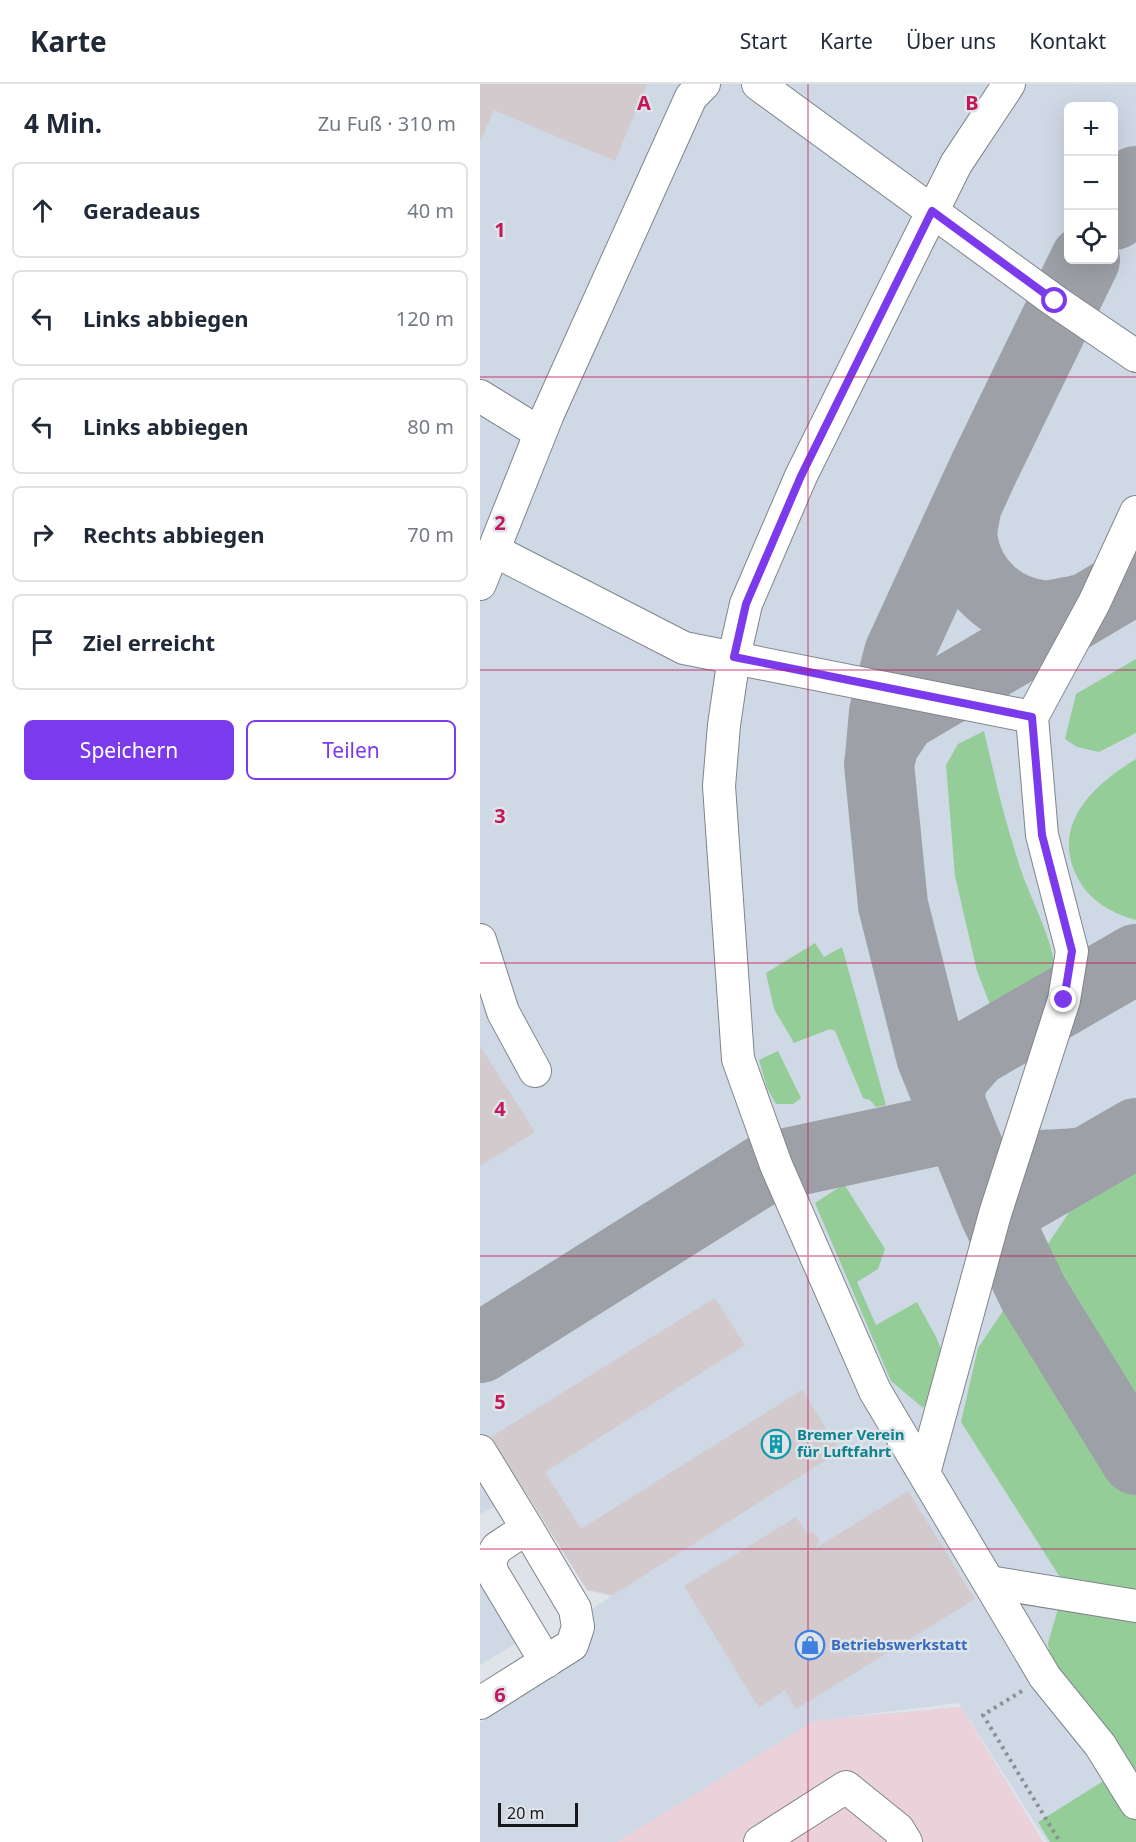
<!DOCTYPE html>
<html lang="de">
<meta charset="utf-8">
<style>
:root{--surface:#fff;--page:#f2f2f3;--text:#1f2937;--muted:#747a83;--line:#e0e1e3;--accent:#7c3aed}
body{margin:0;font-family:"Noto Sans",sans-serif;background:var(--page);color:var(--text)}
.controls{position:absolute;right:18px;top:18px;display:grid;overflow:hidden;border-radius:9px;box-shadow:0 6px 24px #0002}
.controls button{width:54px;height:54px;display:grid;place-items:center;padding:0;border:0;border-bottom:2px solid var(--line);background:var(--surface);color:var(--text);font:30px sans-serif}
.scale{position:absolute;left:18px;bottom:15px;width:80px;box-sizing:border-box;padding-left:6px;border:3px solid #17181b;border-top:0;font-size:16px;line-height:21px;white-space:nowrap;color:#17181b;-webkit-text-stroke:4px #dfe4ea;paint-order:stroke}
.stop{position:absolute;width:18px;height:18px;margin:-14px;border:4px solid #7c3aed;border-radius:50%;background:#fff}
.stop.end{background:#7c3aed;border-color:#fff;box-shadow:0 2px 6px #0008}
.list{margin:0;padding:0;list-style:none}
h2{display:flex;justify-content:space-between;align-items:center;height:78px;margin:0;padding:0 24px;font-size:26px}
h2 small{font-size:20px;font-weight:400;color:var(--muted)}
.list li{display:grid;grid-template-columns:39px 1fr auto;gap:18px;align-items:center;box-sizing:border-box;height:96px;margin:0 12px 12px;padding:0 12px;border:2px solid var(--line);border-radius:9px}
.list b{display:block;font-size:22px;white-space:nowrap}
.list em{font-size:20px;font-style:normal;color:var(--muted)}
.actions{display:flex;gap:12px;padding:18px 24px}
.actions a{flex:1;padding:14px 0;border:2px solid var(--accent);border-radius:9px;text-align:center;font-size:21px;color:var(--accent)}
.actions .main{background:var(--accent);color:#fff}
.icon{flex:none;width:33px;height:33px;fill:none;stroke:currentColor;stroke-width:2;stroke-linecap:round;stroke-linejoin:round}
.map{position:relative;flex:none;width:656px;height:1758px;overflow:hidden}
header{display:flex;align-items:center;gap:36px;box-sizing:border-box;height:84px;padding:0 30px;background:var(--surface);border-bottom:2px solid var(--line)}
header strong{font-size:28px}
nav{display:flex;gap:33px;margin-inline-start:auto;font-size:21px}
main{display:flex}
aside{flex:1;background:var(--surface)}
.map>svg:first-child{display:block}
.built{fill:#cfd8e5;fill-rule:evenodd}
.industrial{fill:#ebd2da}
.green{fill:#95cd99}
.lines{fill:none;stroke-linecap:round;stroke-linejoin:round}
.taxiway{stroke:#9da0a6;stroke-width:70}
.building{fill:#d2cacd}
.minor-casing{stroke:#81858b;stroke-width:34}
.path{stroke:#8c8f94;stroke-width:4;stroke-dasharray:3 4.5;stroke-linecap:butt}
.minor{stroke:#fff;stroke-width:32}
.route{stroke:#7c3aed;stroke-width:8}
.grid{fill:none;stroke:#c2185b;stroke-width:1.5;stroke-opacity:0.55}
.labels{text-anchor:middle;stroke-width:5;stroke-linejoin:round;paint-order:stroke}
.culture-label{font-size:15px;font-weight:bold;fill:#0d838f;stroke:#dfe4ea;text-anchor:start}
.shop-label{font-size:15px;font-weight:bold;fill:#366cbe;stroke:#dfe4ea;text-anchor:start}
.grid-label{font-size:20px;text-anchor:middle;font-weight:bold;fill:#c2185b;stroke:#dfe4ea;stroke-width:5;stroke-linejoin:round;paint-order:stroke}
</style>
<header>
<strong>Karte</strong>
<nav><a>Start</a><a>Karte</a><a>Über uns</a><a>Kontakt</a></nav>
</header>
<main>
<aside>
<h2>4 Min.<small>Zu Fuß · 310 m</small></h2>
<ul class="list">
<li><svg class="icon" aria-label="ahead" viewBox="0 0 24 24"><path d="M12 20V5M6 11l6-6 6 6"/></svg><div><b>Geradeaus</b></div><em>40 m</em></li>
<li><svg class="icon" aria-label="left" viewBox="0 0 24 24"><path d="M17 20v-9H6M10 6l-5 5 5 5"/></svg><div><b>Links abbiegen</b></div><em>120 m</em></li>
<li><svg class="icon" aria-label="left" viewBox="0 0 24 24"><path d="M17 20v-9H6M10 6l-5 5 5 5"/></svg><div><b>Links abbiegen</b></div><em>80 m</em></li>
<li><svg class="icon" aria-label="right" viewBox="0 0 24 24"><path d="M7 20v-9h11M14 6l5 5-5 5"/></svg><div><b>Rechts abbiegen</b></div><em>70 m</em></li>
<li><svg class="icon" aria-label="arrive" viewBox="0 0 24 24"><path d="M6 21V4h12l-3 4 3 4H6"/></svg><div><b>Ziel erreicht</b></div></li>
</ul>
<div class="actions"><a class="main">Speichern</a><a>Teilen</a></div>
</aside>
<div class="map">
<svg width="656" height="1758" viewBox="0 0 656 1758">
<rect width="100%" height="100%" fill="#dfe4ea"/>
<path class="built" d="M0 0H656V1758H567L479 1619 348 1635 481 1623 563 1758H0V1638L107 1569 106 1529 132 1512 107 1506 44 1405 0 1431ZM588 22H634V176H588Z
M0 1496 38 1558 0 1581Z"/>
<path class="industrial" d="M481 1623 563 1758H137L334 1637Z"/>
<path class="green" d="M656 575V649L619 668 597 663 585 655 596 610Z
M504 647C515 695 526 742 542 789 554 822 572 854 576 889L512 926 497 887 475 792 466 681 478 660Z
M656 675V836C633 830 612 818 600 798 568 744 611 702 656 675Z
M335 859 344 873 362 863 406 1021 396 1023 390 1016 383 1014 355 947 350 945 314 959 294 925 286 889Z
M298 967 321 1014 313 1020H296L287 1004 279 976Z
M656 1088V1758H570L558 1738 630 1693 588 1601 570 1573 568 1559 585 1501 481 1338 498 1264 590 1127Z
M364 1100 405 1165 398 1185 377 1198 396 1241 437 1218C462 1266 477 1274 443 1324L411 1297 335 1119Z"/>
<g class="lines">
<path class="taxiway" d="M634 131 656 97
M487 421C485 432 481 446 483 457 489 497 522 527 562 531 574 532 590 527 603 525
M656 495 422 633 404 660 399 680 413 821 451 972 515 1130 553 1209 656 1376
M400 673 404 628 419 569 504 384 605 176
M468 1018 474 992 495 968 656 875
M607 1077C565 1087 509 1065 515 1130 562 1104 609 1076 656 1049
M0 1264 288 1083 479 1042"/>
</g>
<path class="building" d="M0 0H167L135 77 14 26 0 58Z
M0 962 55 1048 0 1082Z
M235 1214 265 1261 65 1388 101 1445 322 1306 360 1367 133 1511 107 1506 11 1353Z
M428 1407 495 1515 316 1625 305 1606 279 1624 204 1502 316 1433 326 1448 334 1449 339 1456 336 1464Z"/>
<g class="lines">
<g class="minor-casing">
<path id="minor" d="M278 0 575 217 656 272
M529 0 476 80 321 392 266 520 254 573 244 641 239 702 258 975 296 1081 395 1307 565 1593 620 1661 656 1719
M0 312 60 349
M13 466 204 564 552 633
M0 500 68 330 211 13 224 0
M0 856 23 928 55 987
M0 1367 47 1444
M444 1389 515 1130 584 916 592 867 562 751 552 633 614 519 656 428
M509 1498 656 1522
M0 1619 92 1561 98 1543 95 1525 47 1444 17 1464 10 1476 12 1488 66 1578
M280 1758 366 1703 418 1745 426 1758"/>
</g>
<path class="path" d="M542 1607 503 1631 580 1758"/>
<use href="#minor" class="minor"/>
</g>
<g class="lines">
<path class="route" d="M575 217 452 127 321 392 266 520 254 573 552 633 562 751 592 867 584 916"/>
</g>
<path class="grid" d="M328 0V1758M0 293H656M0 586H656M0 879H656M0 1172H656M0 1465H656"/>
<defs>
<g id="building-ring" transform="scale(1.5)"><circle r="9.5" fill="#dfe4ea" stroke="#0f9aa8" stroke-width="1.5"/><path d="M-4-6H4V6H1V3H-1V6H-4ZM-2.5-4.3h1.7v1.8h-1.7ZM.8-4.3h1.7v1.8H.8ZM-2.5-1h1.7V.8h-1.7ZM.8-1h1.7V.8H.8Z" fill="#0f9aa8"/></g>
<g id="shop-ring" transform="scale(1.5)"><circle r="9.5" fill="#dfe4ea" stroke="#3f7fe0" stroke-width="1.5"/><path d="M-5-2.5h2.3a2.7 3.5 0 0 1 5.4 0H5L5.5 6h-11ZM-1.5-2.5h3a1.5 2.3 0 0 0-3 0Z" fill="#3f7fe0"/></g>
</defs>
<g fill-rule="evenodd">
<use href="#building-ring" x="296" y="1360"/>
<use href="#shop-ring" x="330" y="1561"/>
</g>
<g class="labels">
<g class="culture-label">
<text x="317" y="1356">Bremer Verein<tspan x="317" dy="17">für Luftfahrt</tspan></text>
</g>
<g class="shop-label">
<text x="351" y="1566">Betriebswerkstatt</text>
</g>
</g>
<g class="grid-label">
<text x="164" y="26">A</text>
<text x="492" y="26">B</text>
<text x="20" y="153">1</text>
<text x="20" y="446">2</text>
<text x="20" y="739">3</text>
<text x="20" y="1032">4</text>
<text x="20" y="1325">5</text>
<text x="20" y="1618">6</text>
</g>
</svg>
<div class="controls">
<button>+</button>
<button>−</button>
<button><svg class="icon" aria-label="locate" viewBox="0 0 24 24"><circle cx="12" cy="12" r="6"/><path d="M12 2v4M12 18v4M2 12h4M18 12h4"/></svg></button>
</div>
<div class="scale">20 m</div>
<div class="stop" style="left:575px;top:217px"></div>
<div class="stop end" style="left:584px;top:916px"></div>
</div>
</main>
